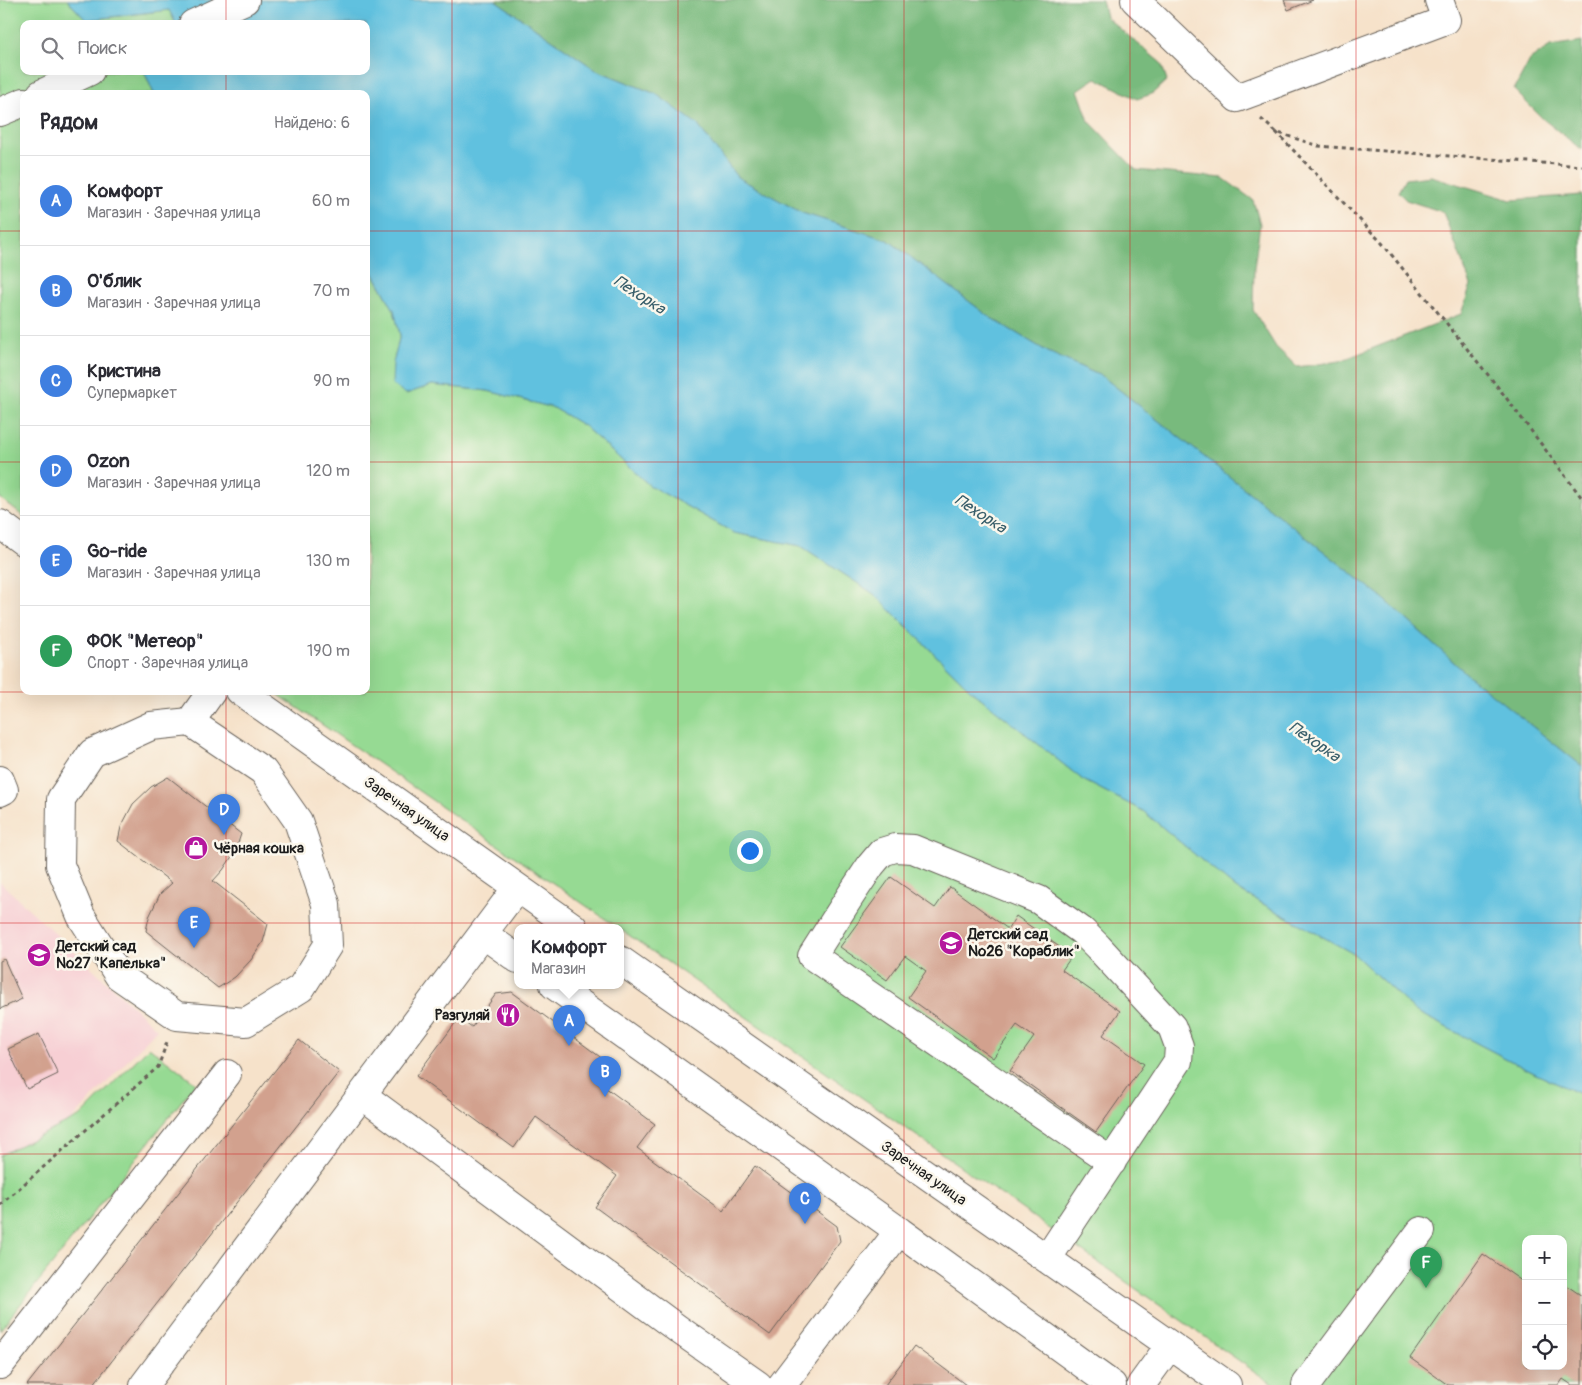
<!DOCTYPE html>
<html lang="ru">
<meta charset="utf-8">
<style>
:root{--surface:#fff;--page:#f2f2f3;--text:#2b2b33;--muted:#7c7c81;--line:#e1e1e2;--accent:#111827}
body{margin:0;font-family:Pangolin,sans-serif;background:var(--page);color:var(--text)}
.controls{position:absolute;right:15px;bottom:15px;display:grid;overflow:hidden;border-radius:10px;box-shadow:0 5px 20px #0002}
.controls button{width:45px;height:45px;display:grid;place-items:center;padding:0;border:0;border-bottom:1px solid var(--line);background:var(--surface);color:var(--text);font:25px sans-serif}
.you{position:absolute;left:749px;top:850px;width:18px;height:18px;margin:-12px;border:4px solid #fff;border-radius:50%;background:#1a73e8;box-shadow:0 0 0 8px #1a73e833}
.badge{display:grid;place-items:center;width:32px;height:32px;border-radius:50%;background:var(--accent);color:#fff;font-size:16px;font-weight:700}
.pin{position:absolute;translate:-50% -41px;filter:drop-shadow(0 1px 2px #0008)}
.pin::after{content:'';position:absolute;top:26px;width:18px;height:15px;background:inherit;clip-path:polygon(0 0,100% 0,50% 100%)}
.popup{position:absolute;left:514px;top:924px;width:110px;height:65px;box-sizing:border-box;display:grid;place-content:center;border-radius:10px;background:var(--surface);filter:drop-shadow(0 1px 4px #0005);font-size:16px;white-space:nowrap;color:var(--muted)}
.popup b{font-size:19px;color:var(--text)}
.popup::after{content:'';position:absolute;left:50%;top:100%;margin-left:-10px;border:10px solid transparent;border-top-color:var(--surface)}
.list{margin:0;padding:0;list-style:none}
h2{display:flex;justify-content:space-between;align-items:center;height:65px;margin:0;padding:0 20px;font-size:21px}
h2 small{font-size:16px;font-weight:400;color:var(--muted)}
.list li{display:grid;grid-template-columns:32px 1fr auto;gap:15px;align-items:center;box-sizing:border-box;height:90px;padding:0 20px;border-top:1px solid var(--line)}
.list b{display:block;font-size:19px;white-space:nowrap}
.list p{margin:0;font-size:16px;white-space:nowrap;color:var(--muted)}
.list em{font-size:16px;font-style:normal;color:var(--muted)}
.icon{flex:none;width:28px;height:28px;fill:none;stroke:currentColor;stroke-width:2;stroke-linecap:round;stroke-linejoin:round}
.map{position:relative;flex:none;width:1582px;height:1385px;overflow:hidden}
.search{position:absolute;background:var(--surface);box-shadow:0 5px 20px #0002;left:20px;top:20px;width:350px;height:55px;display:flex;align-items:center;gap:12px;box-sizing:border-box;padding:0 18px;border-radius:10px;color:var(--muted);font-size:19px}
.panel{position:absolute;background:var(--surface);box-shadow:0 5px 20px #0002;left:20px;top:90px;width:350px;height:605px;border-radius:10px}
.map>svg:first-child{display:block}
.built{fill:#f7cfd4}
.green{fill:#96da93;stroke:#597b58;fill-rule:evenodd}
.forest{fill:#78ba7d;stroke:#4a6b4c}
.water{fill:#61c1df;stroke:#3e6e7e}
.building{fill:#d2a18e}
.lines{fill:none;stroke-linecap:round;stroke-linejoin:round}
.minor-casing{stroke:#686159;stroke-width:30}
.path{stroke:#686159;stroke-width:3;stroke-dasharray:4 4;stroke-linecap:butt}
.minor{stroke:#fff;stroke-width:28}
.grid{fill:none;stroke:#d62828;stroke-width:1;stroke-opacity:0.55}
.labels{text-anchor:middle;stroke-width:5;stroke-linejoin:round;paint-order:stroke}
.street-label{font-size:15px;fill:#1c1c1c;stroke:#fbf7ec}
.poi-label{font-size:15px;font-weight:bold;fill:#1c1c1c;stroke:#fbf7ec;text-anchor:start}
.water-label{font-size:16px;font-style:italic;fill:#385e6a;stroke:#fbf7ec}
</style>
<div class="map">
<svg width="1582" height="1385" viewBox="0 0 1582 1385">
<rect width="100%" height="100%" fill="#fbf7ec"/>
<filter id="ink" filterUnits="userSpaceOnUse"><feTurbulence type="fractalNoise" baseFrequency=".02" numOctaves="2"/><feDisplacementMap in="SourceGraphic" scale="10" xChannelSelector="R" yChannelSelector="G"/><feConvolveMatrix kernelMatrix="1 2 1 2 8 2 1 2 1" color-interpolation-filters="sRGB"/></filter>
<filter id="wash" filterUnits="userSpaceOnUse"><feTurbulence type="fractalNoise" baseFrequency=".0096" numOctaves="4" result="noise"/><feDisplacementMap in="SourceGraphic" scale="20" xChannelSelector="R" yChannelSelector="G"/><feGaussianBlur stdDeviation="1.12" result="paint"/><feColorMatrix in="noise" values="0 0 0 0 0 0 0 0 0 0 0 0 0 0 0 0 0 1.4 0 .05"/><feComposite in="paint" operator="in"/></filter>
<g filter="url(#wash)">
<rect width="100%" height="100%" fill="#f6e2ca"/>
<path class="built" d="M0 882 157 1029 51 1142 0 1166Z"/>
<path class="green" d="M0 0H67L86 20 170 10 176 24H24V71H144L154 94H24V517L0 498Z
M366 266 371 269 394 310 400 335 393 363 406 394 432 385 488 391 554 408 584 426 649 485 734 533 801 546 874 594 972 691 1083 780 1143 811 1236 889 1354 954 1415 1011 1536 1074 1582 1095V1385H1274L620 929V927H617L273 691H366ZM1526 1239H1563V1366H1526Z
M149 1047 196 1083 0 1330V1155L81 1116Z"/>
<path class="forest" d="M495 0H1102L1106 17 1161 63 1167 80 1152 94 1137 99 1096 78 1078 90 1089 121 1136 170 1223 178 1253 200 1260 224 1254 268 1253 310 1276 347 1297 367 1340 361 1461 314 1471 285 1443 212 1406 200 1398 192 1405 179 1431 176 1511 200 1582 195V766L1469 676 1384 599 1103 377 1048 352 991 318 888 240 802 213 737 177 697 124 656 94 596 70Z
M1582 41V150L1543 119 1514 90 1530 60 1550 46Z"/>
<path class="water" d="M67 0H495L596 70 656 94 697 124 737 177 802 213 888 240 991 318 1048 352 1103 377 1384 599 1469 676 1582 766V1095L1536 1074 1415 1011 1354 954 1236 889 1143 811 1083 780 972 691 874 594 801 546 734 533 649 485 584 426 554 408 488 391 432 385 406 394 392 384 393 363 400 335 394 310 371 269 366 266V94H154L144 71H366V24H176L169 10 86 20Z"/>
<g id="blocks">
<path class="building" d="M1284 0H1313L1288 10Z
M168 777 241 834 235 852 223 870 213 881 268 924 263 942 251 960 235 977 218 988 146 931 149 917 160 894 172 883 118 841 121 827 133 804 151 787Z
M891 877 935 908 950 887 1008 929 1016 916 1072 956 1062 970 1120 1011 1103 1035 1144 1064 1096 1132 1010 1071 1034 1037 1017 1025 993 1058 908 997 926 971 905 956 887 980 840 947Z
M4 959 22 999 0 1009V961Z
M512 992 607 1062 594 1079 655 1124 637 1148 723 1211 755 1166 837 1226 840 1241 770 1335 595 1207 617 1176 536 1117 514 1148 416 1076 459 1018 472 1027 496 994Z
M39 1034 58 1074 27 1089 8 1049Z
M299 1040 339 1072 93 1385H27Z
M1483 1254 1526 1284V1366H1563V1283L1582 1296V1385H1572L1563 1379 1559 1385H1448L1410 1358Z
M914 1346 966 1385H885Z"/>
</g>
</g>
<g filter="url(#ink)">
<use href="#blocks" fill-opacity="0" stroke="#686159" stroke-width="1"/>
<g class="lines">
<g class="minor-casing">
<path id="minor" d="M1135 0 1237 98 1446 20 1439 0
M193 24 245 0
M41 94 90 71
M0 112 24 102
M0 524 24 542
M240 691 573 927
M190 722 263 771 298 821 326 904 328 945 301 988 246 1022 177 1016 119 976 81 916 60 865 61 799 92 753 151 726Z
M190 722 212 691
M0 780 4 790 0 792
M483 934 518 959
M620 960 1227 1385
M554 985 899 1231 782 1385
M362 1095 678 1329 758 1385
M899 1231 1112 1385
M1047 1259C1091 1193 1135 1127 1178 1061L1179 1046 1172 1027 1098 947 1082 931 1039 900 913 849 895 848 882 852 871 865 851 895 812 956 1112 1162
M0 1365 227 1074
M144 1385 517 888
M1141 1385 1170 1345
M1306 1385 1421 1231"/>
</g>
<path class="path" d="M1261 119 1276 132 1318 146 1582 166
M1276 132 1382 243 1501 391 1582 498
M0 1205 158 1067 167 1042"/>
<use href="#minor" class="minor"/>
</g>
</g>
<path class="grid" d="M226 0V24M452 0V1385M678 0V1385M904 0V1385M1130 0V1385M1356 0V1385M226 71V94M0 231H24M366 231H1582M0 462H24M366 462H1582M226 691V1385M0 692H1582M0 923H1582M0 1154H1582"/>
<defs>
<g id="shop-disc" transform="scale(1.25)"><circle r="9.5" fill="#b5179e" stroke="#fbf7ec"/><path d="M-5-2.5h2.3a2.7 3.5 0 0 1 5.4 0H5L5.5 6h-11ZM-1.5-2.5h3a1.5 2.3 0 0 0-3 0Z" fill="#fff"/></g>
<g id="school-disc" transform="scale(1.25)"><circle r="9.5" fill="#b5179e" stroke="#fbf7ec"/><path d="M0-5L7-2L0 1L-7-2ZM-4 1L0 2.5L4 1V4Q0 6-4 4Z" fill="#fff"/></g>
<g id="restaurant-disc" transform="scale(1.25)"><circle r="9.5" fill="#b5179e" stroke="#fbf7ec"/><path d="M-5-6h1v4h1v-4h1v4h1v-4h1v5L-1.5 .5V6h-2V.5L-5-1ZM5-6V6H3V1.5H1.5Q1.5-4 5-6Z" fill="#fff"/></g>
</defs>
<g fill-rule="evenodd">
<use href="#shop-disc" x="196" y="848"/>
<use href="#school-disc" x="951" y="943"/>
<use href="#school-disc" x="39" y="955"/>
<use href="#restaurant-disc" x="508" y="1015"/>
</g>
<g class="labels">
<g class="street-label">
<text transform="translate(407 809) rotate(35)" y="5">Заречная улица</text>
<text transform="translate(924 1173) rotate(35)" y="5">Заречная улица</text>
</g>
<g class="poi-label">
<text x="214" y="853">Чёрная кошка</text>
<text x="968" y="939">Детский сад<tspan x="968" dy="17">№26 "Кораблик"</tspan></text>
<text x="56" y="951">Детский сад<tspan x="56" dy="17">№27 "Капелька"</tspan></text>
<text x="490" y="1020" text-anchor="end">Разгуляй</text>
</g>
<g class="water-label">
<text transform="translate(640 294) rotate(33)" y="6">Пехорка</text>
<text transform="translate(981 513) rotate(33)" y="6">Пехорка</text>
<text transform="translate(1315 741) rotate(35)" y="6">Пехорка</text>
</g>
</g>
</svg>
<div class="controls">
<button>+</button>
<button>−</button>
<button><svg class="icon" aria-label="locate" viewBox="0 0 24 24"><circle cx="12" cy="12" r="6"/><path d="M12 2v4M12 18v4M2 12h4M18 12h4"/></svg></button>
</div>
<div class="you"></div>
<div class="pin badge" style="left:569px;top:1046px;background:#3f7fe0">A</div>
<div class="popup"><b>Комфорт</b>Магазин</div>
<div class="pin badge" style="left:605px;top:1097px;background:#3f7fe0">B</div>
<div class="pin badge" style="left:805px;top:1224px;background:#3f7fe0">C</div>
<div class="pin badge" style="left:224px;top:835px;background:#3f7fe0">D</div>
<div class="pin badge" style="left:194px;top:948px;background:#3f7fe0">E</div>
<div class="pin badge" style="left:1426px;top:1288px;background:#2e9e5b">F</div>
<div class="search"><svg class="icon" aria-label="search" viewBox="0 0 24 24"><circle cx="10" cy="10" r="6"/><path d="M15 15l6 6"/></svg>Поиск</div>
<section class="panel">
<h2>Рядом<small>Найдено: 6</small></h2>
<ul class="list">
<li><span class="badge" style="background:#3f7fe0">A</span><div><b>Комфорт</b><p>Магазин · Заречная улица</p></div><em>60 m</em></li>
<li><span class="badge" style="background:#3f7fe0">B</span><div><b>О'блик</b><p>Магазин · Заречная улица</p></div><em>70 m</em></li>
<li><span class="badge" style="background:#3f7fe0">C</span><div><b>Кристина</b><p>Супермаркет</p></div><em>90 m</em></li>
<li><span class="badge" style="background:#3f7fe0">D</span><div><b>Ozon</b><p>Магазин · Заречная улица</p></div><em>120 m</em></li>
<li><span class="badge" style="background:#3f7fe0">E</span><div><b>Go-ride</b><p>Магазин · Заречная улица</p></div><em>130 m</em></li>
<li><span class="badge" style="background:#2e9e5b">F</span><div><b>ФОК &quot;Метеор&quot;</b><p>Спорт · Заречная улица</p></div><em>190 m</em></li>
</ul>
</section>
</div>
